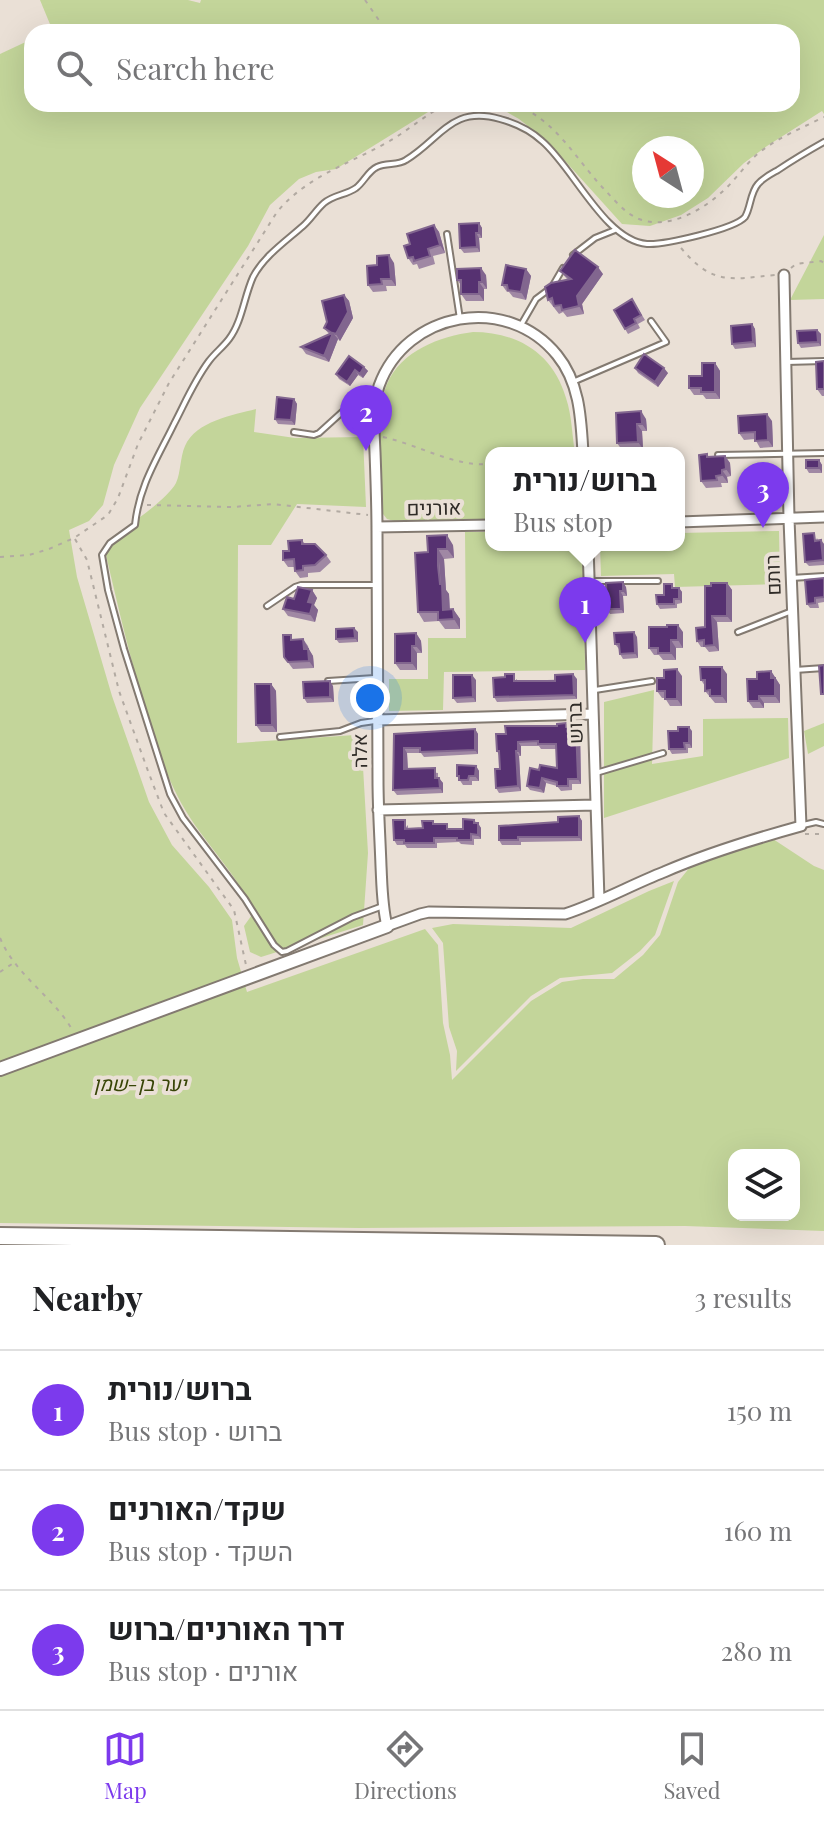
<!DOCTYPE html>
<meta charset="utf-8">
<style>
:root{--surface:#fff;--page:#f2f2f2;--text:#202124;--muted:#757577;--line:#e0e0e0;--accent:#7c3aed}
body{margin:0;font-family:"Playfair Display",Heebo,serif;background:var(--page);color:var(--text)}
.controls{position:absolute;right:24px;bottom:24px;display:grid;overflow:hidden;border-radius:16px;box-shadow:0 8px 32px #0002}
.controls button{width:72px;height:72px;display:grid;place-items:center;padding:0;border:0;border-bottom:2px solid var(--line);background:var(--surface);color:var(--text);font:40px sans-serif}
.compass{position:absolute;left:632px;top:136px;width:72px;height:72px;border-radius:50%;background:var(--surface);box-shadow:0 8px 32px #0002;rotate:324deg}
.you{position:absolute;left:370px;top:698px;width:28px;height:28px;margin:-20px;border:6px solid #fff;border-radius:50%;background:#1a73e8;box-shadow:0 0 0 12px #1a73e833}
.badge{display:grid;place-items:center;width:52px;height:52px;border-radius:50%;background:var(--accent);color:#fff;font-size:26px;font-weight:700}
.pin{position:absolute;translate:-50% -66px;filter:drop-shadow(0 2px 4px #0008)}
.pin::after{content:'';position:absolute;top:42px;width:28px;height:24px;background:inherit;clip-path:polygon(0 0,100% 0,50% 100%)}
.popup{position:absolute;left:485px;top:447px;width:200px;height:104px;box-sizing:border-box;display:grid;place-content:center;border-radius:16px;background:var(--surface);filter:drop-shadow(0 2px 6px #0005);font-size:26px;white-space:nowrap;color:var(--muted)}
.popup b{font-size:30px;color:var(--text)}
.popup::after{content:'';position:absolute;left:50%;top:100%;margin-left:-16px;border:16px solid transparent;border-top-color:var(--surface)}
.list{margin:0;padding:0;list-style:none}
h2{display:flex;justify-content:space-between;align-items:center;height:104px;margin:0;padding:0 32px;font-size:34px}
h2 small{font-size:26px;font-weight:400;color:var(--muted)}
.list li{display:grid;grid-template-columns:52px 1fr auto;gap:24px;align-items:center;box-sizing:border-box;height:120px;padding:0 32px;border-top:2px solid var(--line)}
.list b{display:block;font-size:30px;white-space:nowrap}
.list p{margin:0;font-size:26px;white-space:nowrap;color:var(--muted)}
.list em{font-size:26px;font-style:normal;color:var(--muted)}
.icon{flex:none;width:44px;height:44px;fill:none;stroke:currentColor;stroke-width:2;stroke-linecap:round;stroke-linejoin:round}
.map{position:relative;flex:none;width:824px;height:1245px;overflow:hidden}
.search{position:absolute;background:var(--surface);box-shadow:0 8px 32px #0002;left:24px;right:24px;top:24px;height:88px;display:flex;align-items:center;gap:20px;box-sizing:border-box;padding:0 28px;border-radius:24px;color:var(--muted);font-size:30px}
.sheet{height:464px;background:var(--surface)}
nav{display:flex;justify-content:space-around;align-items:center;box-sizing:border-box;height:112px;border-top:2px solid var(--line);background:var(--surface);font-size:22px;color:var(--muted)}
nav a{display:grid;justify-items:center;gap:4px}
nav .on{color:var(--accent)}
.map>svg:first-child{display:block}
.green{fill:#c3d59a;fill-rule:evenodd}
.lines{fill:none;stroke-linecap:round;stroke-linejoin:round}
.lane-casing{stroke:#837a71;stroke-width:8}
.street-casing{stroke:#837a71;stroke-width:13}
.secondary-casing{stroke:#837a71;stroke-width:16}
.highway-casing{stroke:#837a71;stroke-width:20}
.path{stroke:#b2aaa2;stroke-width:2;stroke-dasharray:4 6;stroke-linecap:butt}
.lane{stroke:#fff;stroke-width:4}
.street{stroke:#fff;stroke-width:9}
.secondary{stroke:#fff;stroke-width:12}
.highway{stroke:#fff;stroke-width:16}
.wall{fill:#a088a4}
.shaded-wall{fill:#82668f}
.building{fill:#563171;stroke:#82668f;stroke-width:2}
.labels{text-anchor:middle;stroke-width:8;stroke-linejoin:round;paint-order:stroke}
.street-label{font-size:20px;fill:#302c28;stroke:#eae0d6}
.park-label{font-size:20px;font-style:italic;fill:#384507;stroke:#eae0d6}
</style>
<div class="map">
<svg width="824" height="1245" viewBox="0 0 824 1245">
<rect width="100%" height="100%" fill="#eae0d6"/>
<path class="green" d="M40 0H188L200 3 201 0H824V114L822 111 767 146 744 163 708 198 681 215 650 226 622 224 548 142 519 119 493 104H792V32H47L52 29ZM644 148H692V196H644Z
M32 39V104H441L336 169 316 172 299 179 270 205 248 246 140 408 114 465 103 505 89 521 69 530 77 577 112 696 149 802 172 845 209 887 232 920 237 958 247 992 425 929 438 945 443 1023 450 1055 452 1080 531 1001 562 982 583 979H614L643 955 660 935 678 882 690 867 700 862 773 839 814 866 824 870V1231L685 1226 359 1228 0 1223V54ZM734 1155H794V1215H734Z
M824 235V299L790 300Z
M473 332C517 332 553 353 566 398 572 416 572 435 575 453H491V519L394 521 387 519 383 514C382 482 375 411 387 384 401 351 440 336 473 332Z
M256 409 254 432 295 438 363 437 366 507 297 504 271 545H238L237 743 370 734 363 767 368 853 363 925 261 957 250 952 244 926 254 912C235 869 198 838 177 795 165 772 157 746 149 721 132 666 119 611 106 555L108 540C125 528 167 500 176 483 181 472 180 457 185 446 196 421 233 415 256 409Z
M779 531 780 584 675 587 674 574 601 576 600 545H679V533Z
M465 532H491V545H584L585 670 444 672 443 710 389 711V679H428V638H466Z
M654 690 652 764 703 756V719L788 718 789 758 604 818V702Z
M824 723V746L808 754 804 731Z
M674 881 655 935 640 951 612 973 560 978 531 996 456 1071 457 1051 449 1027 443 943 432 928 453 924 571 928 649 891Z"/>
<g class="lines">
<g class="lane-casing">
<path id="lane" d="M447 234 460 319
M573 255 595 238 615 230
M521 325 536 299 552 287 563 268
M786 362 824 361
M575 381 666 342 651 321
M294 432 314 435 319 433 351 404 375 408
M718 455 824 453
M791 578 824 576
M589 581H658
M267 606 295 587 301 585H377
M738 632 792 611
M795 670 824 668
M328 681 375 678
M595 690 652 681
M280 737 340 731 361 723 375 721
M596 773 663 753
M803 825 816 822 824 824
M383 906 353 917 287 951 282 952 274 945 245 899 183 818 170 794 124 649 108 590 102 555 110 543 135 525C139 486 157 459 174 424 185 403 194 381 209 361 215 353 223 347 229 339 242 322 244 297 253 277 264 256 286 241 303 226 311 219 316 210 324 203 333 195 346 195 356 188 364 182 368 171 377 167 386 162 398 166 406 160 441 139 451 105 500 119 515 123 530 130 542 141 573 167 605 241 647 244 664 245 735 229 745 217 751 207 750 193 758 184 763 178 771 174 778 170 793 160 808 151 824 142"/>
</g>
<g class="street-casing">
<path id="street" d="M583 453C581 419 580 383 557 355 507 293 406 311 379 386 372 407 374 431 375 452 376 479 377 505 377 531 378 614 377 697 378 780 378 809 380 837 381 866 382 886 382 906 387 926L420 914 429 912 565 914C599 903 631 885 664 872 708 853 754 839 801 826L789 519 784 275
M679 522 824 517
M377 527 491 525
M588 545 599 900
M377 720 593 714
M378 810 596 805"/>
</g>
<g class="secondary-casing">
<path id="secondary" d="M0 1069 387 926"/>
</g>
<g class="highway-casing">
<path id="highway" d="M0 1236 656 1245"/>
</g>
<path class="path" d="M365 0 387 32
M515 104C557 122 573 155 602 187 613 198 624 213 639 219 668 230 701 211 722 192 736 180 745 164 760 152 779 137 802 128 824 117
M681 248C713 286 731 279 775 275
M791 268 796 264 821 261 824 263
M383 437C420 445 453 467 491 464
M515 453H523
M147 505 232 507 273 504 368 515
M75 539 87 560 119 691 148 771 164 813 234 910 246 965
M0 557 29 555 49 549 74 538 108 515 118 498 138 444 169 383 277 212C307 176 349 164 388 142 409 130 426 114 447 104
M805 834H824
M0 938C16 976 53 996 73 1031
M0 972 12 964"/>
<use href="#lane" class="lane"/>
<use href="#street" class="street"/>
<use href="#secondary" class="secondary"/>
<use href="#highway" class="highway"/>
</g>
<path class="wall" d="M479 223 482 228V238H479L480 252 464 253 460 248Z
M434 225 439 232 445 253 433 256 435 264 419 269 417 264 413 265 408 258 410 244Z
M394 263 396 286H386L387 291 373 292 368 285 377 265Z
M526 269 531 276 526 300 513 297 509 292H507L502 285Z
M560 271 603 274 582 304 584 314 567 317 563 312 559 314 548 300 567 279Z
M486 275 487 289H484V301H466L461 294V285L457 280Z
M344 295 349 301 353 318 340 341 338 339 329 362 306 354 301 347 329 334 324 328Z
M632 299 645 320 638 324 640 328 628 334 614 310Z
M752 324 755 329 756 347 735 349 732 344Z
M817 330 821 334V346L801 348 798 343Z
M824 361V396H822L817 389Z
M715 363 720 371V399H706L703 395H694L689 388Z
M364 367 368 371 363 378 358 375 350 386 339 379 336 374Z
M635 368 668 373 658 387 638 373Z
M294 399 297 404 295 425 278 424 275 419Z
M616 413 646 419 647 431H642L643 449 622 450 617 443Z
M772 421 773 447 760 448 755 439 744 440 739 433Z
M707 454 709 457 725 456 730 463 731 476 727 477 728 483H721L722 487 706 488 701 481Z
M819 460 822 465V473H809L806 468Z
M817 538 818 540 824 544V565L809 566 805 562Z
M302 540 305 544 326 555 331 562 320 572 308 573V577L300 578 295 571V567H288L283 560 289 551Z
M453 545 454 558 444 559 445 576 446 590 449 594 450 609H453L460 619V629H445L439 621 424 622 418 612 428 552Z
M824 578V602L818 603 819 608H810L807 604Z
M606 583 626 587 627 596H623L624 613 610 614 607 609Z
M727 583 732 590V622H717L719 651 709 652 705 647H701L697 641 705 627 711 586Z
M675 588H679L682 592V603L677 604V608L660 609 657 604 664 595Z
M312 590 317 598 314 605 318 610 315 622 288 616 283 609Z
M358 632V642L339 643 336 639Z
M683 632V648H676V660H663L659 655H654L649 648Z
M416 633 421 641 422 653H417V670H400L395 663Z
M637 637 638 658 623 659 620 654 619 649 615 644Z
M294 639H303L308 646 309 650 313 656 314 668 293 669 284 657Z
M771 671 780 685V703H764V708H753L748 701 757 679Z
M727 674V703H715L705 691V686L701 680Z
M682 676V706H670L665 698H662L657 691Z
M517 679V681L577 679V699L497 702 494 697Z
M476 680V702L457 703 453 698Z
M271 684 276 691 277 732H261L256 725Z
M333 686 334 702 307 703 304 698Z
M566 723 568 727 576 726 580 731 581 784H572V790L561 791 557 786 546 783 544 793 530 790 527 786 557 768 556 749H541L539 746H521V756H519L521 791 499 793 496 788 500 769 499 755 497 751 506 734 557 726Z
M475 729 478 734V754L424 757 421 753H407L408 769 438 773V778L443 783V793L397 795 393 790 394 734Z
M692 731V748H688V753L672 754 669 749Z
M476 766 479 771V781H472V785H463L457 776Z
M579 816 582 821V841L521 842V845H502L499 840Z
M474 820 481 828V839H474V845L461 844 459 842 437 843V848H407L405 845H397L394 840 408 825V829L423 828 435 824 450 829H463Z"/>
<path class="shaded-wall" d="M479 223 482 228V238L479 233Z
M434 225 439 232 445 253 440 245Z
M476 233 479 238 480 252 477 247Z
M389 255 394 263 396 286 391 279Z
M598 267 603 274 582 304 584 314 579 306 577 296Z
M481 268 486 275 487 289 482 282Z
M526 269 531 276 526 300 521 292Z
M479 282 484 289V301L479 294Z
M344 295 349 301 353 318 340 341 336 334Z
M752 324 755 329 756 347 753 342Z
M817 330 821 334V346L818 342Z
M333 333 338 339 329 362 324 356Z
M715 363 720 371V399L715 392Z
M364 367 368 371 363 378 360 374Z
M664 368 668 373 658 387 655 382Z
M355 370 358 375 350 386 347 382Z
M294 399 297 404 295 425 291 420Z
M641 411 646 419 647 431 642 424Z
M767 414 772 421 773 447 768 440Z
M637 424 642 431 643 449 638 442Z
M725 456 730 463 731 476 726 469Z
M819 460 822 465V473L819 468Z
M722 470 727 477 728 483 722 475Z
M447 535 453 545 454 558 447 549Z
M821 540 824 544V562L823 560Z
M438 549 444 559 446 590 449 594 450 619 443 610Z
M623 582 626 587 627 596 623 591Z
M727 583 732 590V622L727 616Z
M679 588 682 592V603L679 599Z
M312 590 317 598 314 605 318 610 315 622 310 614 308 602Z
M620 591 623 596 624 613 621 609Z
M453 609 460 619V629L454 619Z
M712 616 717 622 719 651 714 645Z
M678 625 683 632V648L678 640Z
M354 628 358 632V642L355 638Z
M634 632 637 637 638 658 635 653Z
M416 633 421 641 422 653 416 646Z
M303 639 313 656 314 668 309 661 304 649Z
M671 640 676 648V660L671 653Z
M412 646 417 653V670L412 663Z
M722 667 727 674V703L722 696Z
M677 669 682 676V706L677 699Z
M771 671 780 685V703L775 696 771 678Z
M573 674 577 679V699L574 695Z
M472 675 476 680V702L473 697Z
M330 681 333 686 334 702 330 697Z
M271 684 276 691 277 732 272 725Z
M759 696 764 703V708L759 701Z
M576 726 580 731 581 784 578 779Z
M689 727 692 731V748L689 743Z
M475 729 478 734V754L475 750Z
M518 742 521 746V756L518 751Z
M404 748 407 753 408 774 404 769Z
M516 751 519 756 521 791 518 786Z
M476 766 479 771V781L475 776Z
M439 778 443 783V793L440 788Z
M542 778 546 783 544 793 540 788Z
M579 816 582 821V841L579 837Z
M478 823 481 828V839L478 835Z"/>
<path class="building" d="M479 223V233H476L477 247 460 248 459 224Z
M434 225 440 245 428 249 430 256 414 261 413 257 408 258 404 246 410 244 407 234Z
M575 250 598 267 577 296 579 306 562 310 561 305 554 306 552 298 548 300 545 287 551 283 571 279 560 271Z
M389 255 391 279H381L382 284 368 285 367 266 377 265V256Z
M506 265 526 269 521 292 508 290 507 285H502Z
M481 268 482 282H479V294H461V280H457V269Z
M344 295 348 312 336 334 333 333 324 356 301 347 332 333 324 328 327 322 322 301Z
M632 299 641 315 634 319 636 323 625 329 614 310Z
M752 324 753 342 732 344 731 326Z
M817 330 818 342 798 343 797 331Z
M644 354 664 368 655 382 635 368Z
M349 356 364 367 360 374 355 370 347 382 336 374Z
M824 361V389H817L816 362Z
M702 363H715V392H701V388H689V376H702Z
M277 397 294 399 291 420 275 419Z
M641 411 642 424H637L638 442 617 443 616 413Z
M767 414 768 440 755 441V432L739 433 738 416Z
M707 454V457L725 456 726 469 722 470V475L716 476 717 480 701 481 699 455Z
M806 460H819V468H806Z
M814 533 815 541 821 540 823 560 805 562 803 534Z
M447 535V549H438V566L440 584H442L443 610 453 609 454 619 438 620V612H418L415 553 428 552 427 536Z
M302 540V544H315L326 555 315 565 303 566V570L295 571 294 559 283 560V551H289L288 541Z
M824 578V597L815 598V603L807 604 805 580Z
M623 582V591H620L621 609H607L606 583Z
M711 583H727V616H712L714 645 704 646V640L697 641 696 628 705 627V586H711Z
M664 584H672V588H679V599H674V604H657L656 595H664Z
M298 587 312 590 308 602 313 603 310 614 283 609 287 597 294 599Z
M667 625H678V640H671V653H658V648H649V627H667Z
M354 628 355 638 336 639V629Z
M634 632 635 653 620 654 619 644H615L614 633Z
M416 633V646H412V663H395V634Z
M283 635H291V640L303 639 304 649H308L309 661 288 662 284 657Z
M824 665V694H821L819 666Z
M700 667H722V696H710V690L705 691V680H701Z
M677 669V699H665V691H657V678H664V670Z
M771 671V678H775V696H759V701H748L747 679H757V672Z
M505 674H514V681H555V675L573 674 574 695 494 697 493 678 505 677Z
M453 675H472L473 697 453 698Z
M330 681V697L304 698 303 682Z
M255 684H271L272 725H256Z
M566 723V727L576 726 578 779H568V786H557V782L542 778 540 788 527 786 530 768 539 770 540 765 557 768 556 744H538V741L518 742V751H516L518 786 496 788 495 769H500L499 751H497L496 734H506L505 726H557V724Z
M678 727H689V743H684L685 749H669L668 731H678Z
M475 729V750L420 752V748H404V769L435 768V778H439L440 788 393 790 394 734Z
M457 765 476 766 475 776H469L468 780H459V776H457Z
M579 816V837H518V840H499V826L558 822V817Z
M463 819 474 820V823H478V835L471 834V840H457V838H434V843H404V840H394L393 820H405V829L423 828 422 821H433V824H447V829H463Z"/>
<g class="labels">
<g class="street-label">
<text transform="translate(434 508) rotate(-1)" y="7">אורנים</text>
<text transform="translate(773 575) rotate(-92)" y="7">רותם</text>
<text transform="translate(575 723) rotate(-92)" y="7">ברוש</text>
<text transform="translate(360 751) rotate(-91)" y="7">אלה</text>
</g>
<g class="park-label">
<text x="140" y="1091">יער בן-שמן</text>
</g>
</g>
</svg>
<div class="controls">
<button><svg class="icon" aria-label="layers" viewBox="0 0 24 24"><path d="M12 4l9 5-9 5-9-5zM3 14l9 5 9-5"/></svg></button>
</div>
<svg class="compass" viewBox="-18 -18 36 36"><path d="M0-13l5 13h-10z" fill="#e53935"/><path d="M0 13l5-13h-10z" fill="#757577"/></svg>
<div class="you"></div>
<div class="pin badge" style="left:585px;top:643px">1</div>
<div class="popup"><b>ברוש/נורית</b>Bus stop</div>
<div class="pin badge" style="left:366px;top:451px">2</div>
<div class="pin badge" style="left:763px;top:528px">3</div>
<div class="search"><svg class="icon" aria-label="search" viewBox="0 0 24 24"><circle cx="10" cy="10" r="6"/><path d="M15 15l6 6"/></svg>Search here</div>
</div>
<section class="sheet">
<h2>Nearby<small>3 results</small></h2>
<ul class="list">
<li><span class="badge">1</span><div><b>ברוש/נורית</b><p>Bus stop · ברוש</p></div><em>150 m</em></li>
<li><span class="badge">2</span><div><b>שקד/האורנים</b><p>Bus stop · השקד</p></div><em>160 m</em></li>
<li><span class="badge">3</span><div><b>דרך האורנים/ברוש</b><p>Bus stop · אורנים</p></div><em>280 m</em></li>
</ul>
</section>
<nav>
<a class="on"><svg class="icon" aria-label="map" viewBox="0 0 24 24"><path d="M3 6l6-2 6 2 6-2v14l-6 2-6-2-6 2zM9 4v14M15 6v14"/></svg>Map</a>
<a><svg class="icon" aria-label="directions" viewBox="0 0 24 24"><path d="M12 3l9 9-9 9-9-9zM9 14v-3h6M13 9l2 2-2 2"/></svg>Directions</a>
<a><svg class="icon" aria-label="saved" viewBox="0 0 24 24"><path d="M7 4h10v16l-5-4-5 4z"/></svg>Saved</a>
</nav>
